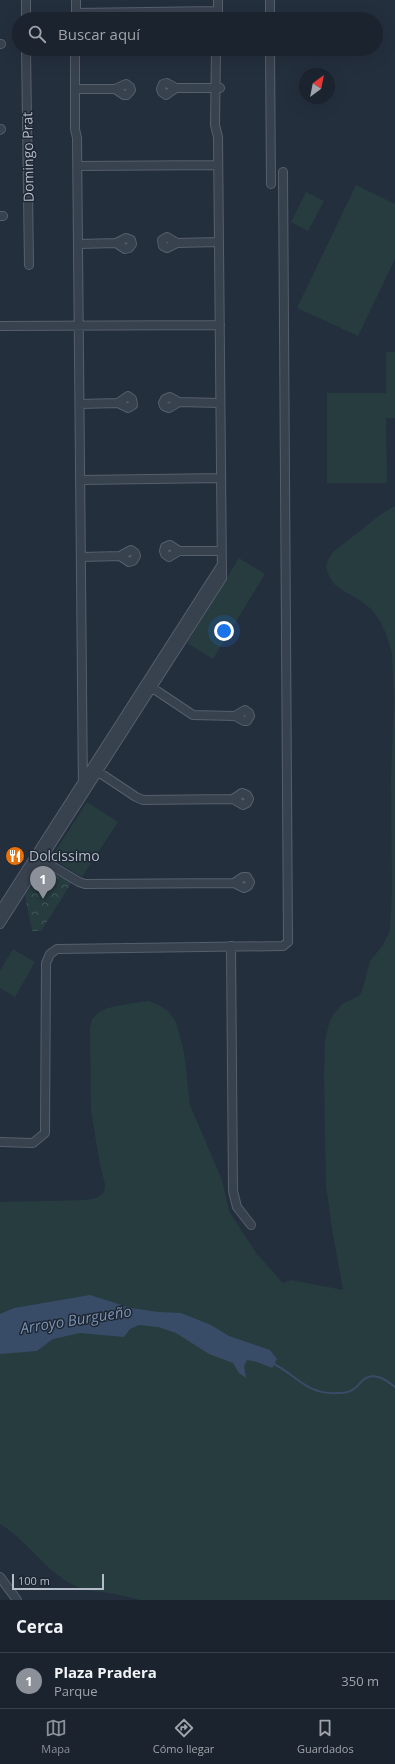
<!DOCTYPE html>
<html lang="es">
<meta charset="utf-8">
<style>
:root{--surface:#1b232e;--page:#282f3a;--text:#f1f3f6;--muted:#a0a4aa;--line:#39404a;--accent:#8c9099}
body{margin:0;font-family:"Open Sans",sans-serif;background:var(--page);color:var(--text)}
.compass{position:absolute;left:299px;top:68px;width:36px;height:36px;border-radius:50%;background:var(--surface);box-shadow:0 4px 16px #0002;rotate:32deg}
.scale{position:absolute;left:12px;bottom:10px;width:92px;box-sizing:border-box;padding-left:4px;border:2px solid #b4bcc9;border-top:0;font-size:11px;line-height:14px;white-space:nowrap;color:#b4bcc9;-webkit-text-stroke:3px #1d2633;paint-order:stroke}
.you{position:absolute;left:224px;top:631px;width:14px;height:14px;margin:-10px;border:3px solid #fff;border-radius:50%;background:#1a73e8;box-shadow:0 0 0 6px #1a73e833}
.badge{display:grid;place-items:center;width:26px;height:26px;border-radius:50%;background:var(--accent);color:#fff;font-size:13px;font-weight:700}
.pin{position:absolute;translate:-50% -33px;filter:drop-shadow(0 1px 2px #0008)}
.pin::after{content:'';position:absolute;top:21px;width:14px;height:12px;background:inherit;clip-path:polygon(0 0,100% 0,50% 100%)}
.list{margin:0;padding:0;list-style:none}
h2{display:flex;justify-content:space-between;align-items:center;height:52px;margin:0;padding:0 16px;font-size:17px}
h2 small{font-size:13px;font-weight:400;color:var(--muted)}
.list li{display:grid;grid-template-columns:26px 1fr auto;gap:12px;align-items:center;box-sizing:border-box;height:56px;padding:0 16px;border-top:1px solid var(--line)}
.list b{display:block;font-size:15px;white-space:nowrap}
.list p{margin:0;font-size:13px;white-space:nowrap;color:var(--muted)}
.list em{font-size:13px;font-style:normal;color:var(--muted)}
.icon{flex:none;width:22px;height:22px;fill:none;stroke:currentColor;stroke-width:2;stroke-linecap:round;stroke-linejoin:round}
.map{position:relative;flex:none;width:395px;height:1600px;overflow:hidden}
.search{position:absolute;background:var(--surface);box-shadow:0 4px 16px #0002;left:12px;right:12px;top:12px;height:44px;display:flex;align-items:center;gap:10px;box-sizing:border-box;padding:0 14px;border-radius:22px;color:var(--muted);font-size:15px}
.sheet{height:108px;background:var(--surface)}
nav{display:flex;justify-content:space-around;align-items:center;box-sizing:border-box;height:56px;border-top:1px solid var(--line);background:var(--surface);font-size:11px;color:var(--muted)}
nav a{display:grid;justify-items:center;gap:2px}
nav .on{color:var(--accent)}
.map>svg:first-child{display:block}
.grass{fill:#263c3f}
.forest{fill:url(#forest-crowns)}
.water{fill:#394c67}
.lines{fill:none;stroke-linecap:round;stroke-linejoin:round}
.stream{stroke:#394c67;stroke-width:2}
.minor-casing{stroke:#565f6c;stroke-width:10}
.minor{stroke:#38414e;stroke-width:8}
.labels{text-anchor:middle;stroke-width:3;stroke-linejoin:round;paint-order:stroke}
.street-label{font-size:14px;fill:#b4bcc9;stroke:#1d2633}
.poi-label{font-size:14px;fill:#b4bcc9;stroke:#1d2633;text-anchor:start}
.water-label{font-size:15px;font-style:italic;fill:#7c92b1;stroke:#1d2633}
</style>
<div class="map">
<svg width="395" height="1600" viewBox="0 0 395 1600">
<defs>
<pattern id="forest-crowns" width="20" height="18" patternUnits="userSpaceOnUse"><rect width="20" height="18" fill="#263c3f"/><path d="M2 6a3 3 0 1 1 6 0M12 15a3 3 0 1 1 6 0" fill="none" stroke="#435659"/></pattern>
</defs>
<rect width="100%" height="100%" fill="#242f3e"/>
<path class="grass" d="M356 185 395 204V259L358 336 297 308Z
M306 192 324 201 308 231 291 222Z
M386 352H395V418H386L387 483H327V393H386Z
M395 506V1600H141C130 1598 119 1594 108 1593 97 1591 86 1591 75 1586 46 1572 28 1541 0 1524V1202L84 1200 97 1198 104 1192 105 1184 100 1165 91 1111 90 1029 92 1019 99 1012 108 1008 127 1004 148 1001 157 1004 169 1012 176 1022 184 1052 190 1105 222 1180 229 1211 257 1254 283 1283 291 1280 343 1290 332 1229 326 1185 324 1075 325 1041 329 1023 333 1015 342 1004 359 996 362 991 370 961 383 945 390 931 392 891 391 779 394 699 392 653 386 634 380 621 372 610 360 600 345 592 334 584 329 576 326 567 328 560 332 553 380 515Z
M239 558 265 574 213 659 187 643Z
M87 802 118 822 82 877 51 858Z
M13 949 35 962 15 997 0 988V971Z"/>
<path class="forest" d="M45 865 73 880 41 931H32L25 896Z"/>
<path class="water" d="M90 1295 131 1308 158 1312 181 1313 211 1325 229 1336 270 1350 277 1359 272 1368 257 1362 247 1360 244 1366 246 1378 239 1373 233 1363 209 1354 176 1333 158 1327 139 1325 130 1329 124 1337 80 1333 53 1339 37 1351 0 1354V1314L14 1308Z"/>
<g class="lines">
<path class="stream" d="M272 1363C297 1375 306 1395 338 1393 342 1393 347 1393 350 1391 356 1389 358 1385 362 1381 373 1371 385 1379 395 1387"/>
<g class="minor-casing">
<path id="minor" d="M26 0V19
M76 0V19
M218 0V19
M270 0V19
M76 13 218 11
M0 44H1
M26 49 29 265
M75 49V129L77 138 83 794
M270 49 271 184
M176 88 166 95 162 92 161 89 163 84 167 83 176 88H220
M75 89H115L126 84 130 87 131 90 127 95H124L115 89
M0 130 1 129
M78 166 218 165
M0 216H3
M177 243 167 248 163 246 162 240 167 237 177 243 219 242
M79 244 116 243 126 238 131 240 132 244 129 248 125 249 116 243
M0 326 220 325
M179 402 169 408 164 406 163 403 165 399 170 397 179 402 220 403
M80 404 118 403 128 408 133 405 132 399 128 396 118 403
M81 480 221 478
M179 551 169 557 165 554 164 551 165 547 170 545 179 551H221
M82 557 120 556 131 550 135 553 136 556 133 561 129 562 120 556
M148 685 193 715 235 716 244 721H247L250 716 249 713 245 710 235 716
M94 769 136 797 143 800 233 799 243 805 247 803 249 799 247 795 242 793 233 799
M37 857 79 882 85 884 234 883 244 888 248 886 250 882 247 877H243L234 883
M0 911 221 566
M0 924 222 578 218 137 215 125 216 49
M231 946 233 1191 237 1207 251 1225
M0 1142 33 1143 45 1133 46 963 50 954 57 949 283 946 288 942 283 172
M0 1577 17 1600"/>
</g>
<use href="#minor" class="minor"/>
</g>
<defs>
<g id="restaurant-disc" transform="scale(1)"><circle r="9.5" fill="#e8710a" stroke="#1d2633"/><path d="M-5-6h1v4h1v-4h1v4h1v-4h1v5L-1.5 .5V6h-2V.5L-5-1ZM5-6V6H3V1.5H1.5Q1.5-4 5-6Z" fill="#fff"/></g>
</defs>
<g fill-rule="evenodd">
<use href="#restaurant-disc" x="15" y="856"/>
</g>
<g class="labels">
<g class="street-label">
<text transform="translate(28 157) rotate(-91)" y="5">Domingo Prat</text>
</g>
<g class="poi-label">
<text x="29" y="861">Dolcissimo</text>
</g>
<g class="water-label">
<text transform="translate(76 1320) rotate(-9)" y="5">Arroyo Burgueño</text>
</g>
</g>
</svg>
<svg class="compass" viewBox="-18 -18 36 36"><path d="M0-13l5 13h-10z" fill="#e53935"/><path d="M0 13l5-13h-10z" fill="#a0a4aa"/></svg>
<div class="scale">100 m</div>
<div class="you"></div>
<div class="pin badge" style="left:43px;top:899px">1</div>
<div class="search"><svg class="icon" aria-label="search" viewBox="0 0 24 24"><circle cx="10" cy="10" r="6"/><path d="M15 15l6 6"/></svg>Buscar aquí</div>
</div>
<section class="sheet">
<h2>Cerca<small></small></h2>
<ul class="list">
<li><span class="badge">1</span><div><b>Plaza Pradera</b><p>Parque</p></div><em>350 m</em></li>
</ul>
</section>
<nav>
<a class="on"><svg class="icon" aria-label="map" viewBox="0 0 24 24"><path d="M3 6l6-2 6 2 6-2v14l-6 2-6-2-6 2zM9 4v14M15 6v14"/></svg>Mapa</a>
<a><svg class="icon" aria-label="directions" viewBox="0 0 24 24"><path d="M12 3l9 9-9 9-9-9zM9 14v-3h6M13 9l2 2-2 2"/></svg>Cómo llegar</a>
<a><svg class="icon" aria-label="saved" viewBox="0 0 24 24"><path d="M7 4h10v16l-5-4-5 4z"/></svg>Guardados</a>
</nav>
